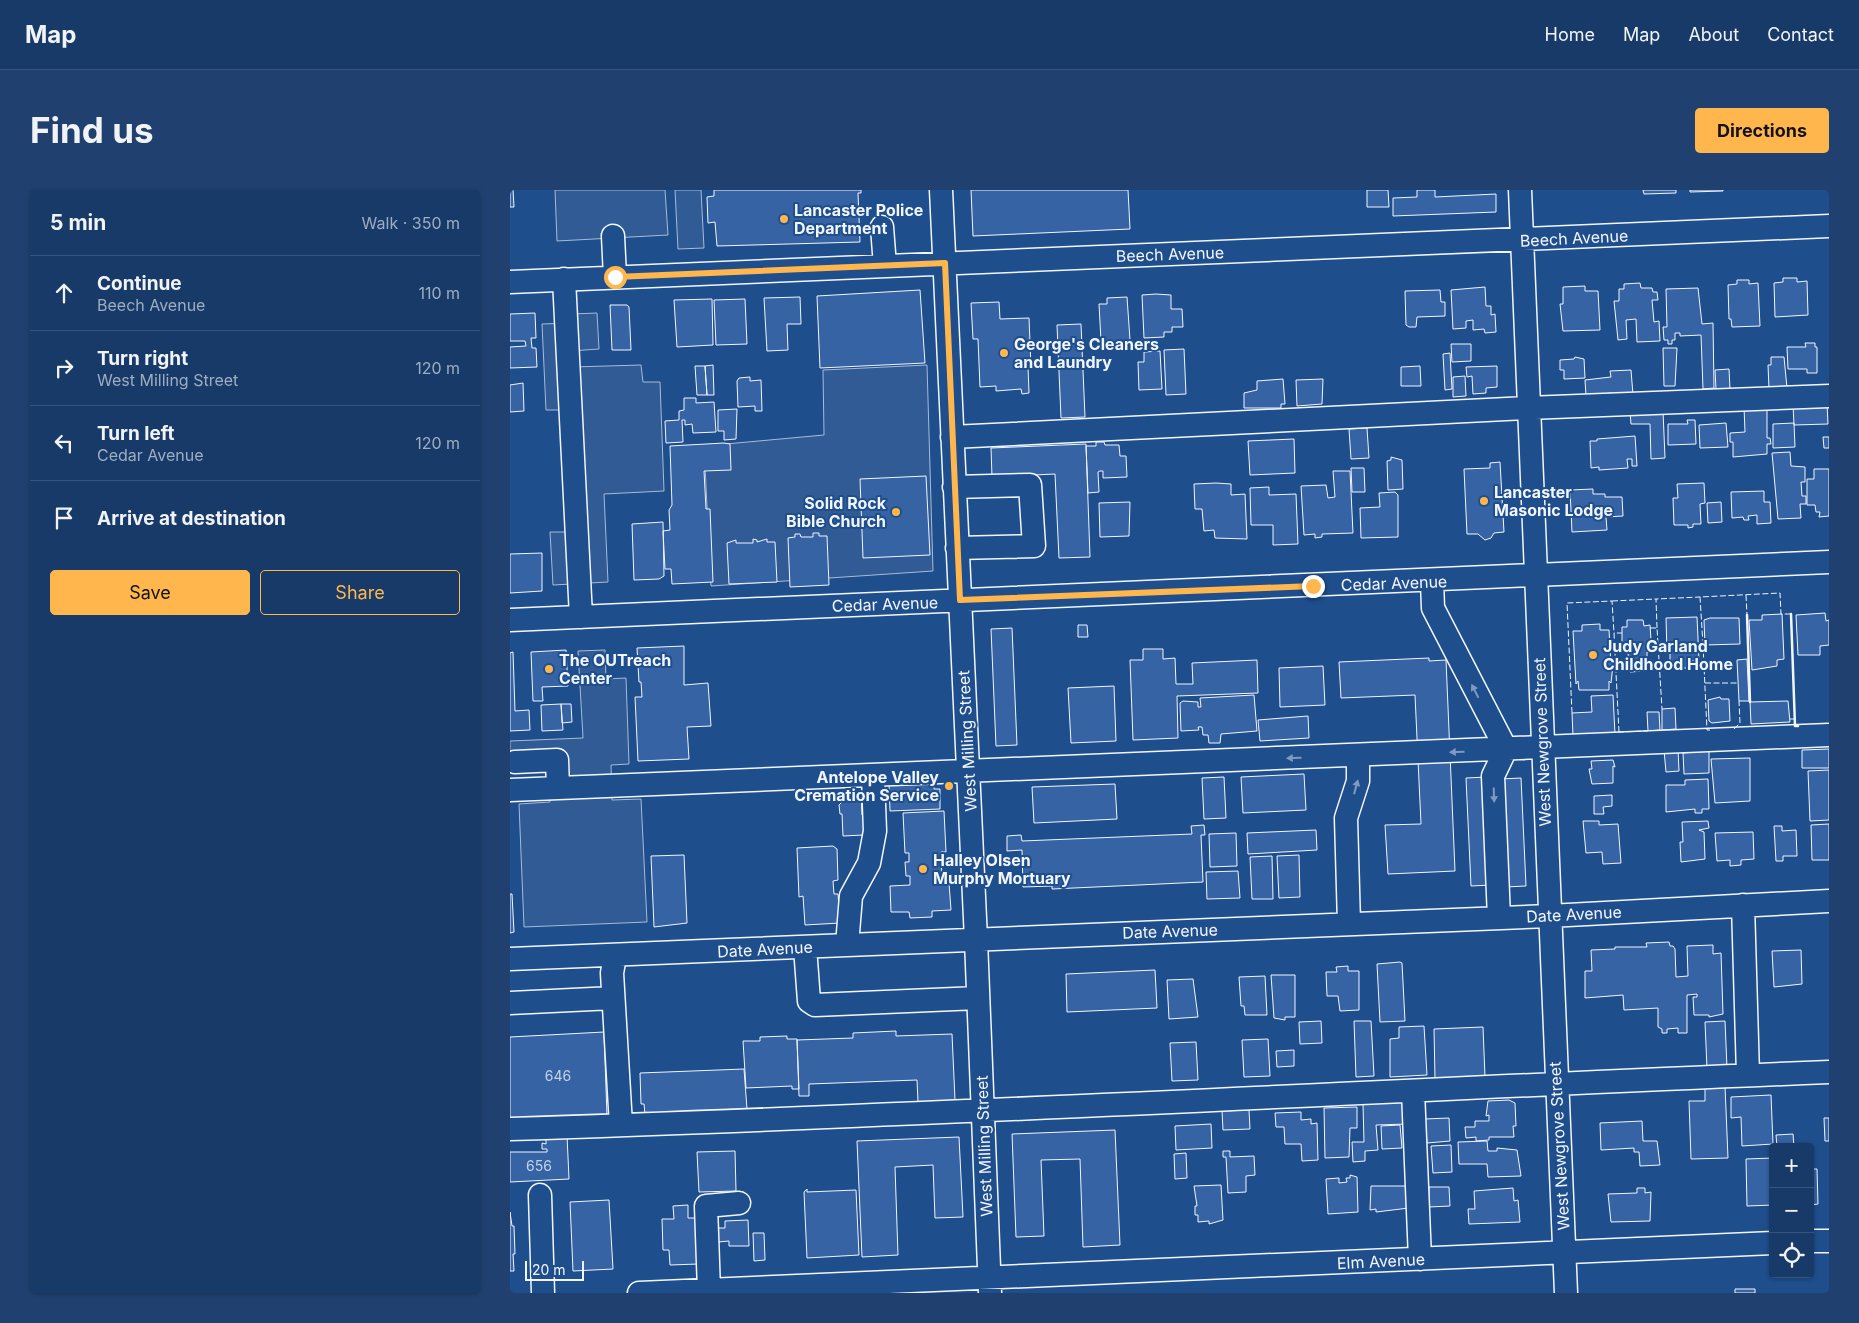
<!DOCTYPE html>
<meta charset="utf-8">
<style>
:root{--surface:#173a69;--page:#20416f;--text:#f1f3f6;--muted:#9eadc0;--line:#36547d;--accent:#ffb74d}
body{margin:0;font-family:Inter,sans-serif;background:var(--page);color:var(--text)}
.controls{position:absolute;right:15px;bottom:15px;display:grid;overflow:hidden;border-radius:5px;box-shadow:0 1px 4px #0004}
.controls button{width:45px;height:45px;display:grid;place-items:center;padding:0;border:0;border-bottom:1px solid var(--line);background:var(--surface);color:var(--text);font:25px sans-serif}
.scale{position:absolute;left:15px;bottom:12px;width:59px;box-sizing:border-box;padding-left:5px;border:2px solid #f2f6ff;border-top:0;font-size:14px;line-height:18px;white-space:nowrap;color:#f2f6ff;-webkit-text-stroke:4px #1f4e8c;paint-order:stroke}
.stop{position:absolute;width:15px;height:15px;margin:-11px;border:4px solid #ffb74d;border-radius:50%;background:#fff}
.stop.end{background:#ffb74d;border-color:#fff;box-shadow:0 1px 5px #0008}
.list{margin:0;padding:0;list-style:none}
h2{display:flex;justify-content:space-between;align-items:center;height:65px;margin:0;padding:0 20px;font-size:21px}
h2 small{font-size:16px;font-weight:400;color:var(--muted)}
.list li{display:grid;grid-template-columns:32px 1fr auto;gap:15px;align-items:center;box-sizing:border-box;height:75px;padding:0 20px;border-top:1px solid var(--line)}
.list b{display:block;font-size:19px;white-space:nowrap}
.list p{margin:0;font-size:16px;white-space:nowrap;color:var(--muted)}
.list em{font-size:16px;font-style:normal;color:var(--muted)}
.actions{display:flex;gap:10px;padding:15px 20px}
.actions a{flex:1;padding:11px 0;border:1px solid var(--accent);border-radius:5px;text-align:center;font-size:18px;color:var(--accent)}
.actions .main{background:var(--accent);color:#111}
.icon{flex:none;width:28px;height:28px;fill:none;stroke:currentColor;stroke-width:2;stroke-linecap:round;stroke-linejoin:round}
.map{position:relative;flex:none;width:1319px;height:1103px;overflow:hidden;border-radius:5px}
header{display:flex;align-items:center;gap:30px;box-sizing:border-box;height:70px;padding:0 25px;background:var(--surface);border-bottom:1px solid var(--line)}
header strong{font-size:24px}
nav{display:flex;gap:28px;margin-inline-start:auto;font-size:18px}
.intro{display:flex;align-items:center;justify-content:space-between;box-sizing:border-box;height:120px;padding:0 30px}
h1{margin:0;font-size:35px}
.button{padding:12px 22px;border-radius:5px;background:var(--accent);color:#111;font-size:18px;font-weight:700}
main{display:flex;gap:30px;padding:0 30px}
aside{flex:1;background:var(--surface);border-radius:5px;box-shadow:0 1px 4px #0004}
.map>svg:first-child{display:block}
.built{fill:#305b95;stroke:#a8bbd7}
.building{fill:#3563a3;stroke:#f2f6ff}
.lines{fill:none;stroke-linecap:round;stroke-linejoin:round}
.minor-casing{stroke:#f2f6ff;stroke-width:25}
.minor{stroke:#1f4e8c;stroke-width:22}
.fence{stroke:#f2f6ff;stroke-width:1;stroke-dasharray:6 2.5;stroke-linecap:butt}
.wall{stroke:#f2f6ff;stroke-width:2.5}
.oneway{fill:#7e9ac0}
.route{stroke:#ffb74d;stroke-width:6}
.poi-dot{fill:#ffb74d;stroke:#1f4e8c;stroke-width:2}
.labels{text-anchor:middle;stroke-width:4;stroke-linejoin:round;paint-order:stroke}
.number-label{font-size:14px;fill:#c3d1e8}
.poi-label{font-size:16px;font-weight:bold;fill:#f2f6ff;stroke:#1f4e8c;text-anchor:start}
.street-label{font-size:16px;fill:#f2f6ff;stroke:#1f4e8c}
</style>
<header>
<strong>Map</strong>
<nav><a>Home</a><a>Map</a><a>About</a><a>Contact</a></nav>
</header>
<div class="intro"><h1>Find us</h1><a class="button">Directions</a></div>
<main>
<aside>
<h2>5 min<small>Walk · 350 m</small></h2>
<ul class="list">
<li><svg class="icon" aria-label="ahead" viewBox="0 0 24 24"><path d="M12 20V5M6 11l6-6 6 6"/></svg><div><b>Continue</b><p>Beech Avenue</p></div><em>110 m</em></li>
<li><svg class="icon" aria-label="right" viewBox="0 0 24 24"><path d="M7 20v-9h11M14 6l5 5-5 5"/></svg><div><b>Turn right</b><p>West Milling Street</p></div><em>120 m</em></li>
<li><svg class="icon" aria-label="left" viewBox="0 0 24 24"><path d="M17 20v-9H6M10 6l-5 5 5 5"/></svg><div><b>Turn left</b><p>Cedar Avenue</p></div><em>120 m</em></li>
<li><svg class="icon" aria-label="arrive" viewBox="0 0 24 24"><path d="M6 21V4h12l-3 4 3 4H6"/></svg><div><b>Arrive at destination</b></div></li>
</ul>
<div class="actions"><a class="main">Save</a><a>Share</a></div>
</aside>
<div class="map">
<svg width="1319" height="1103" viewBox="0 0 1319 1103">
<rect width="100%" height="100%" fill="#1f4e8c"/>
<path class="built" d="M45 0H155L158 45 47 51Z
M165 0H191L194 58 168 59Z
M87 123 89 159 61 161 62 177 131 175 133 192H150L154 301 94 304 98 392 43 395 40 342H59L53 220H36L32 134 62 133V124Z
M417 175 423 381 201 396 194 256 314 245 313 180Z
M95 460 96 489 116 488 119 574 101 575 102 610 131 609 137 732 14 737 9 614 40 612 37 576 0 578V551L73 548 68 461Z"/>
<path class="building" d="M0 0H3L4 17H0Z
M204 0H351V3H348L350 52 207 56 205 32 198 33 197 7 204 6Z
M461 0H618L620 39 463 46Z
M857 0H878L879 17H857Z
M907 0H925V7L986 4V22L883 26V8L907 7Z
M1133 0H1166V3L1134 4Z
M1180 0H1213V1L1180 2Z
M1273 88H1287V92L1297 91 1298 125 1265 127 1264 93 1273 92Z
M1227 90H1239V94L1248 93 1250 136 1222 137 1221 129H1219L1218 95 1227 94Z
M1130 93 1131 98H1142L1143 102H1147L1148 110H1142L1144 132 1149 131 1150 151 1127 152 1126 129 1116 130 1117 149 1108 150 1104 111H1109V99H1114V94Z
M1075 96V101H1088L1090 140 1053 141 1050 114H1053V97Z
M975 97 976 116H981V125L985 124 986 142 975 143 974 139 963 140V130L956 131V138L943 139 941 100Z
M1188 98 1192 134 1203 133 1204 198 1193 199 1191 145 1170 146V143H1165V150H1162V154H1158V150H1154L1153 137H1157L1156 99Z
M410 100 415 173 310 178 307 106Z
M930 100 931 112H935V126L907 127 906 137H899L896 135 895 101Z
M646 104 661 105V119H672L673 137H662V142H654V147L634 148 632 105Z
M290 107 291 134H277L278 160 257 161 254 108Z
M617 107 620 150 609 151V154L597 155V151H591L589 114H597V108Z
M202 109 203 155 167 157 164 110Z
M235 109 237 154 206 155 204 110Z
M489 112 490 129 519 128 521 177H518L519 203 512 204 511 199 486 201V196L470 197 468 149H463L461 113Z
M100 115H117L119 117 121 160H102Z
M25 123 26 148H21L22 158H26L27 177 0 178V157L16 156 15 151H0V124Z
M571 134 575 227 551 228 547 135Z
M1295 153H1305V157H1307V183H1297V179H1278L1277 157H1296Z
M941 154H961V171L942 172Z
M1153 158H1167L1165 196H1154Z
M674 159 676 204 656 205 654 160Z
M650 161 652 199 629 200 628 172H634V162Z
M940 163 942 199 935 200 933 164Z
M1065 167 1074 169 1075 188 1054 189V180H1050V170L1064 169Z
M1261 167H1274L1277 198 1259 199 1258 175H1261Z
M203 175 204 205H197L195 176Z
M185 176H195L197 205H187Z
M910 176 911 196H891V177Z
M987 176V197L976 198V203L963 204 962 186 957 187 956 177Z
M1219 179 1220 199H1206L1205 180Z
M1121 180 1123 205 1101 206V203L1076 206 1075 190 1101 187 1100 181Z
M955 186 956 206 943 207V187Z
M240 187V191L251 190 252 221H245V216L228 217 227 191 229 188Z
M773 189 775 214H771V218H734V203L747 200V191Z
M813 189 812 214 787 216 786 190Z
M13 193 14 221 0 222V195Z
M174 208H186V213L204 212 206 242 183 243 182 234 175 235V230H172L173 252 156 253 155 231 169 230V221L174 220Z
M1317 214 1318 234 1284 235 1283 215Z
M1257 216V248H1260L1261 254H1257V264L1223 267V252H1220V243L1235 242 1234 217Z
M227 219 226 249 214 250V241H208V220Z
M1153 221 1155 268 1141 269 1140 234H1121L1120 222Z
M1177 230H1185L1186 254 1158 255V234H1178Z
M1216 233 1218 257 1190 258 1189 235Z
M1284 233 1285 257 1263 258V234Z
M857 238 859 268 841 269 839 239Z
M1125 246 1127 276H1122V269H1117L1118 278 1089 280V277L1081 278 1080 251H1087V249Z
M1313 247H1319V258H1314Z
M784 249 785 283 740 285 738 251Z
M586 252H594L595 255H609L610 266H616L617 287 593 288V281H590L588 282 589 302 578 303 576 256H586Z
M214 253 220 254 221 280 194 281 196 319H200L203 392 162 394 161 379H155L153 341 160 340 159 320 162 315 160 256Z
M576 254 580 367 549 368 545 284 482 287 481 258Z
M1280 262 1281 276 1295 277V292H1291L1292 306H1296V314H1290L1291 328 1268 329 1262 263Z
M881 267 892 270 893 299 878 300 877 271 881 270Z
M990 272 994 342 984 343 981 348 975 350 968 344H957L954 279 980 278V273Z
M841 278H854L855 302H842Z
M1304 279H1319V326L1309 327 1310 322H1306L1305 315H1297V289H1304Z
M823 281H840L843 343 812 344V347L805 348V344L794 345 791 296 816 295 818 308 825 307Z
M416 286 420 365 353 368 350 289Z
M706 293 721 294V305L735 304 737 349 705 348 704 340 694 341 692 319H685L684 294Z
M1194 293 1195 313 1190 314 1191 334H1183V337L1178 338V335H1164L1163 308H1168L1167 294Z
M759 297V305L786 304 788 354 763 355V335H741L740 298Z
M1083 299V304H1095V307H1112L1113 326 1096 327 1097 340 1062 342 1060 300Z
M1254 301V312H1260L1261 333 1247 334V325L1238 326 1239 330H1234L1233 327 1222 328 1221 302Z
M885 302 888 305V347L851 348 850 318 870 317 869 303Z
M620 312 619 346 590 347 589 313Z
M1211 312 1212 332 1198 333 1197 313Z
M153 332 154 386 149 389 124 390 122 334Z
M303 343H309V346H317L319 395 280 397 278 348 285 347V344H290L291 347H303Z
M243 349 247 350V352L257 349V352H265L267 392 219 394 217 353 226 350V353H243Z
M32 363V401L0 403V364Z
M1315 423 1316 431 1319 430V455L1310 456V465H1288L1286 425Z
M1272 424 1274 469 1267 470V476L1242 480 1239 430H1252V425Z
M1187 427 1189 470 1180 471V478H1167V471L1160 472V463H1157L1156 428Z
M1200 428H1229L1230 454 1195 455 1194 430Z
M1117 430H1133L1134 436 1140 435 1141 450H1146V462H1137V472H1134V481L1120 482 1117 454 1112 455V437H1117Z
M1090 434V440H1099L1101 475H1103L1101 493 1099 491V500H1069L1068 491 1066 494 1063 441H1072V435Z
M568 435H577L578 447H568Z
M502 438 507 555 486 556 481 439Z
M174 456V495L198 493 201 536 177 537 179 569 128 571 125 507H132L131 492H129L127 458Z
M633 459H653V469L665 468 666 494H683L682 473 747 470 748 503 667 506 668 548 623 550 620 470H633Z
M56 460 58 496 32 497 33 511H23L21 462Z
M3 462 5 521 19 520 20 540 0 541V463Z
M919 468V471L936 470 945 681 878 684 875 635 911 634 905 505 831 508 829 472Z
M1237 469 1239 511H1229L1227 470Z
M813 476 815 515 770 517 769 478Z
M604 496 606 551 561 553 558 498Z
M744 505 747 541 711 544 710 553H699L698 545H693L692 537H688L689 540 671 541 670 513 673 511 688 512V517H691L690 508Z
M1103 505 1105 544 1063 546 1062 523 1082 522 1081 506Z
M1210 507 1211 509H1219L1220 531 1202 533 1199 531 1198 510Z
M1278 511 1280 532 1241 534 1240 512Z
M51 514H61L62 532 52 533Z
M51 514 53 540 32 541 31 515Z
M1165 518 1166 539 1152 540V519Z
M1137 522H1149L1150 540 1138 541Z
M798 526 799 548 750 551 748 530Z
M1168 559 1169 581 1156 582 1154 560Z
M1319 559V578H1292V560Z
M1199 561V583L1174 584 1173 563Z
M1240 568V611L1205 613 1201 569Z
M1103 570 1105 577 1103 576V593L1082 594 1079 579H1082L1081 571Z
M1319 580V630L1300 631 1298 581Z
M794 584 796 620 733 623 731 587Z
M714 587 716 628 694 629 692 588Z
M977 587 981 695 961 696 956 588Z
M1011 588 1016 696 995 697 990 589Z
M1198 589 1199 619H1192V623H1185V619L1156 622V595H1175V590Z
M424 592V599H430V619L380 621 379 594Z
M605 594 607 629 524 633 522 597Z
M333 604H351L352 625H356V640H354V645L333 646 332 624H330L329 615 333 611Z
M1102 605V616L1093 617 1094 624H1084V606Z
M434 621 436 662H431L432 692 439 693 441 720 422 721V727L400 728 399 722H381L380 696 400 695V686H396L395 672H399V663H395L393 623Z
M1073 631H1089V635L1108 634 1111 673 1093 674 1092 662 1076 663Z
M1198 631 1199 638 1189 640 1194 642 1195 669 1171 672 1170 652H1173L1172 632Z
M1319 634V670H1302L1301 635Z
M694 635 695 645H691L693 692 542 699V696L513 697 512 660 497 661V646L511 645 512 651 682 644 681 636Z
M1264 636H1272V641L1286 640 1287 666H1273V671H1266Z
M806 640 807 660 738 664 737 643Z
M1243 642 1244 669 1231 670V675L1220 676V670L1207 671 1205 643Z
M726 643 727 676 700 677 699 644Z
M323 656 327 659 328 690 323 691 324 704H328L330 733 295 735 293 706 289 707 287 658Z
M174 665 177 733 144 737 141 666Z
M789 665 790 707 769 708 767 666Z
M762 666 763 709H742L740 667Z
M728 681 730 708 697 709 696 682Z
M0 704H2L4 742 0 743Z
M1159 752 1160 756H1163L1165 759 1166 787 1178 786 1177 756 1203 755V764L1211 763 1213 824 1199 827V825H1184L1183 807H1187V804L1177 805V843H1168V838L1157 839V843H1152V839L1148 837V818L1114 820 1113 805 1075 808V781H1082L1081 760 1105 759V757H1137L1136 753Z
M1291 760 1292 794 1264 797 1262 761Z
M890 772 892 773 895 831 870 832 867 774Z
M838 776V781H849V820L830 821 828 806H817L816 782H827L826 777Z
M645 780 647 818 557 822 556 784Z
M761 785H785V827H775V830L764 828Z
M755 786 757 825H735L734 816H731L729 787Z
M683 789 688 827 659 829 657 790Z
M811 831 812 853 790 854 789 832Z
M844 831H861L864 886 846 887Z
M1215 831 1217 878 1197 879 1195 832Z
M914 836 917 885 880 887V849L889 848V837Z
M973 837 975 887 925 889 924 839Z
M386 841V846L442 844 445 910 408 912 407 890 299 894V906H289L287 850 343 848V843Z
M94 842 97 926 0 930V847Z
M277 846V849H287L289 899H282V896L236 898 233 851H250V847Z
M758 849 760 886 734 887 732 850Z
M686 852 688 890 662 891 660 853Z
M784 860V876L767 877 766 861Z
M234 879 237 919 135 924 134 914H131L130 883Z
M1215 896 1218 968 1181 969 1179 911H1195V897Z
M1261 905 1263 954 1232 956 1231 927 1221 928V907Z
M999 910 1005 913 1006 936H1003L1004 947H979V950L966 951V947L956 948 955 937H965V931H979V925L976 926 978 911Z
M897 912V934L866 935 868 960 855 961V971L843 972 842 952H854L853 914Z
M847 917V938H840L839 967 815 968 814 918Z
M739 920 740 939 713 940 712 921Z
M791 922V930L801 929V934L807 933 808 970 792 971 791 954H775L774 937H766L765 923Z
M939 928 940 951 917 953 915 929Z
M1314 928H1319V951H1315Z
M1132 931 1133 951H1147L1150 975 1130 976 1129 962H1124V958L1091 960 1090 933Z
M701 934 702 958 666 960 665 936Z
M890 935 892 958 872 959 871 936Z
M605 940 610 1055 573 1057 570 969 531 970 534 1046 506 1047 502 944Z
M1283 944 1284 957H1267L1266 945Z
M57 945 59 989 0 992V962H37V959H32V953L36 954V946Z
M449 947 453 1027 425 1028 423 975 385 977 388 1065 352 1067 347 951Z
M977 951 978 961H987V958L1007 960 1011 986 978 987 977 974H949L948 952Z
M941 955 942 982 923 983 921 956Z
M225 961 226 1001 189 1002 187 962Z
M713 961H720V967L744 966 745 985 736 986V1002L718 1003 716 967H713Z
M676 963 677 988 665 989 664 964Z
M1263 968V1015L1237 1016 1236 969Z
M1300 979H1307L1308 1014 1301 1015Z
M840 985 847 987 848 1022 818 1024 816 989 829 988V993L837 992 836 988H840Z
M711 995 713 1030 699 1034V1031L688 1032V1025H685V1016H687L684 996Z
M861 996H898L899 1018 866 1022V1019L860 1020Z
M919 997H939L940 1016 919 1017Z
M1003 998 1004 1011 1008 1010 1010 1032 959 1034 958 1019H965L964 1001Z
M1127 998H1135V1003L1141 1002 1140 1031 1101 1032 1098 1004 1127 1003Z
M297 999V1002L346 1000 349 1065 297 1068 294 1002Z
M99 1010 103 1079 63 1081 60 1012Z
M178 1015V1028H190L188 1074 160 1075 159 1060H153L152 1029H164L163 1016Z
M0 1022 2 1036H4L5 1064H3L4 1081H0Z
M238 1030 239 1056H219V1051L208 1052 207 1038H215V1031Z
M243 1043H254L255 1070 244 1071Z
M1225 1099H1245V1103H1225Z"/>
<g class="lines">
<g class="minor-casing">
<path id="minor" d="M431 0 466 750 480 1103
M1010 0 1056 1103
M372 37 375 76
M103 46 105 87
M54 89 71 427
M0 92 1319 36
M442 247 1018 218 1319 206
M444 297 520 295 524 356 447 358
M922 391 923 418 996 559
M0 430 1319 372
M5 572 47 570 48 598
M0 600 1319 545
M1233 715 1238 885
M989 728 983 586 996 559
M839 734 836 628 848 591V566
M337 755 341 706 359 673 365 641 363 587
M295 757 299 811 305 815 468 808
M105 766 102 783 111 935
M0 769 1039 726 1319 711
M0 813 103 808
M903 901 910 1069
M0 939C440 925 879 900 1319 882
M30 1005 33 1103
M1300 1051H1319
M199 1101 196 1016 229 1013
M129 1103 1263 1053"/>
</g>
<use href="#minor" class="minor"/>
<path class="fence" d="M1236 405 1237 425
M1102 411 1146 409
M1140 438H1147L1152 519
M1147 438 1146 409 1190 407
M1191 455H1193L1197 540H1200
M1193 455 1190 407 1270 403 1271 424H1281
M1195 493H1228
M1062 523 1057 413 1102 411 1104 443
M1280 529H1285
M1224 539 1230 533 1229 511
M1108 542 1138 541
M1109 542 1104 443H1112"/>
<path class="wall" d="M1281 424 1285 536H1288
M1237 425 1240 512"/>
</g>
<defs><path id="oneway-solid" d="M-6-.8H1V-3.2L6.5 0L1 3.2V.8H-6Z" transform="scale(1.25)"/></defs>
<g class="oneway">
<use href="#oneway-solid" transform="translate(965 501) rotate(-117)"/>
<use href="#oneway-solid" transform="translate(947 562) rotate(178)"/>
<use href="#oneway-solid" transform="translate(784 568) rotate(178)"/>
<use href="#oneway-solid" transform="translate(846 597) rotate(-75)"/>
<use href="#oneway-solid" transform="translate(984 605) rotate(88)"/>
</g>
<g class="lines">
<path class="route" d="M105 87 435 73 450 410 803 396"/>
</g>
<g class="poi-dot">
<circle cx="274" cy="29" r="5"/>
<circle cx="494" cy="163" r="5"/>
<circle cx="974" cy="311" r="5"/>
<circle cx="386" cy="322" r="5"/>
<circle cx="1083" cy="465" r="5"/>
<circle cx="39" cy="479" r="5"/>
<circle cx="439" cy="596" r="5"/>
<circle cx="413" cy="679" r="5"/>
</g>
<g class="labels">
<g class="number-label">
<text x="48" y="891">646</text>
<text x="29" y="981">656</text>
</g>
<g class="poi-label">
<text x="284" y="26">Lancaster Police<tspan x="284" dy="18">Department</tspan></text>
<text x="504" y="160">George's Cleaners<tspan x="504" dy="18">and Laundry</tspan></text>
<text x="984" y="308">Lancaster<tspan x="984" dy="18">Masonic Lodge</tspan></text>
<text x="376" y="319" text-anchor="end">Solid Rock<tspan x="376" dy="18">Bible Church</tspan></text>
<text x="1093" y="462">Judy Garland<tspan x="1093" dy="18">Childhood Home</tspan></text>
<text x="49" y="476">The OUTreach<tspan x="49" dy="18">Center</tspan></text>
<text x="429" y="593" text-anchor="end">Antelope Valley<tspan x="429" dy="18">Cremation Service</tspan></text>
<text x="423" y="676">Halley Olsen<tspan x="423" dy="18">Murphy Mortuary</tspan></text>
</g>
<g class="street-label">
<text transform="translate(1064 48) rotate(-3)" y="6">Beech Avenue</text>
<text transform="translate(660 64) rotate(-2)" y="6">Beech Avenue</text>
<text transform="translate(884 393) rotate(-2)" y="6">Cedar Avenue</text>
<text transform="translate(375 414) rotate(-2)" y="6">Cedar Avenue</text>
<text transform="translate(457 551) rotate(-93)" y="6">West Milling Street</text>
<text transform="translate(1032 552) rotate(-92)" y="6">West Newgrove Street</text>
<text transform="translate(1064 724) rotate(-3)" y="6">Date Avenue</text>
<text transform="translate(660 741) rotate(-2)" y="6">Date Avenue</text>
<text transform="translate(255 759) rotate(-3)" y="6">Date Avenue</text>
<text transform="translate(474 956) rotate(-92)" y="6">West Milling Street</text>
<text transform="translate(1049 956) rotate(-93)" y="6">West Newgrove Street</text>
<text transform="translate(871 1071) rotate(-3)" y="6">Elm Avenue</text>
</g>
</g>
</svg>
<div class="controls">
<button>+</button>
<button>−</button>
<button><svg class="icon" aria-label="locate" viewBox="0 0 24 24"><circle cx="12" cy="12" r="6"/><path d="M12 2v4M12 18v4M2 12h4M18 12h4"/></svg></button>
</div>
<div class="scale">20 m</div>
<div class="stop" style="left:105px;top:87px"></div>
<div class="stop end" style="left:803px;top:396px"></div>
</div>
</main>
